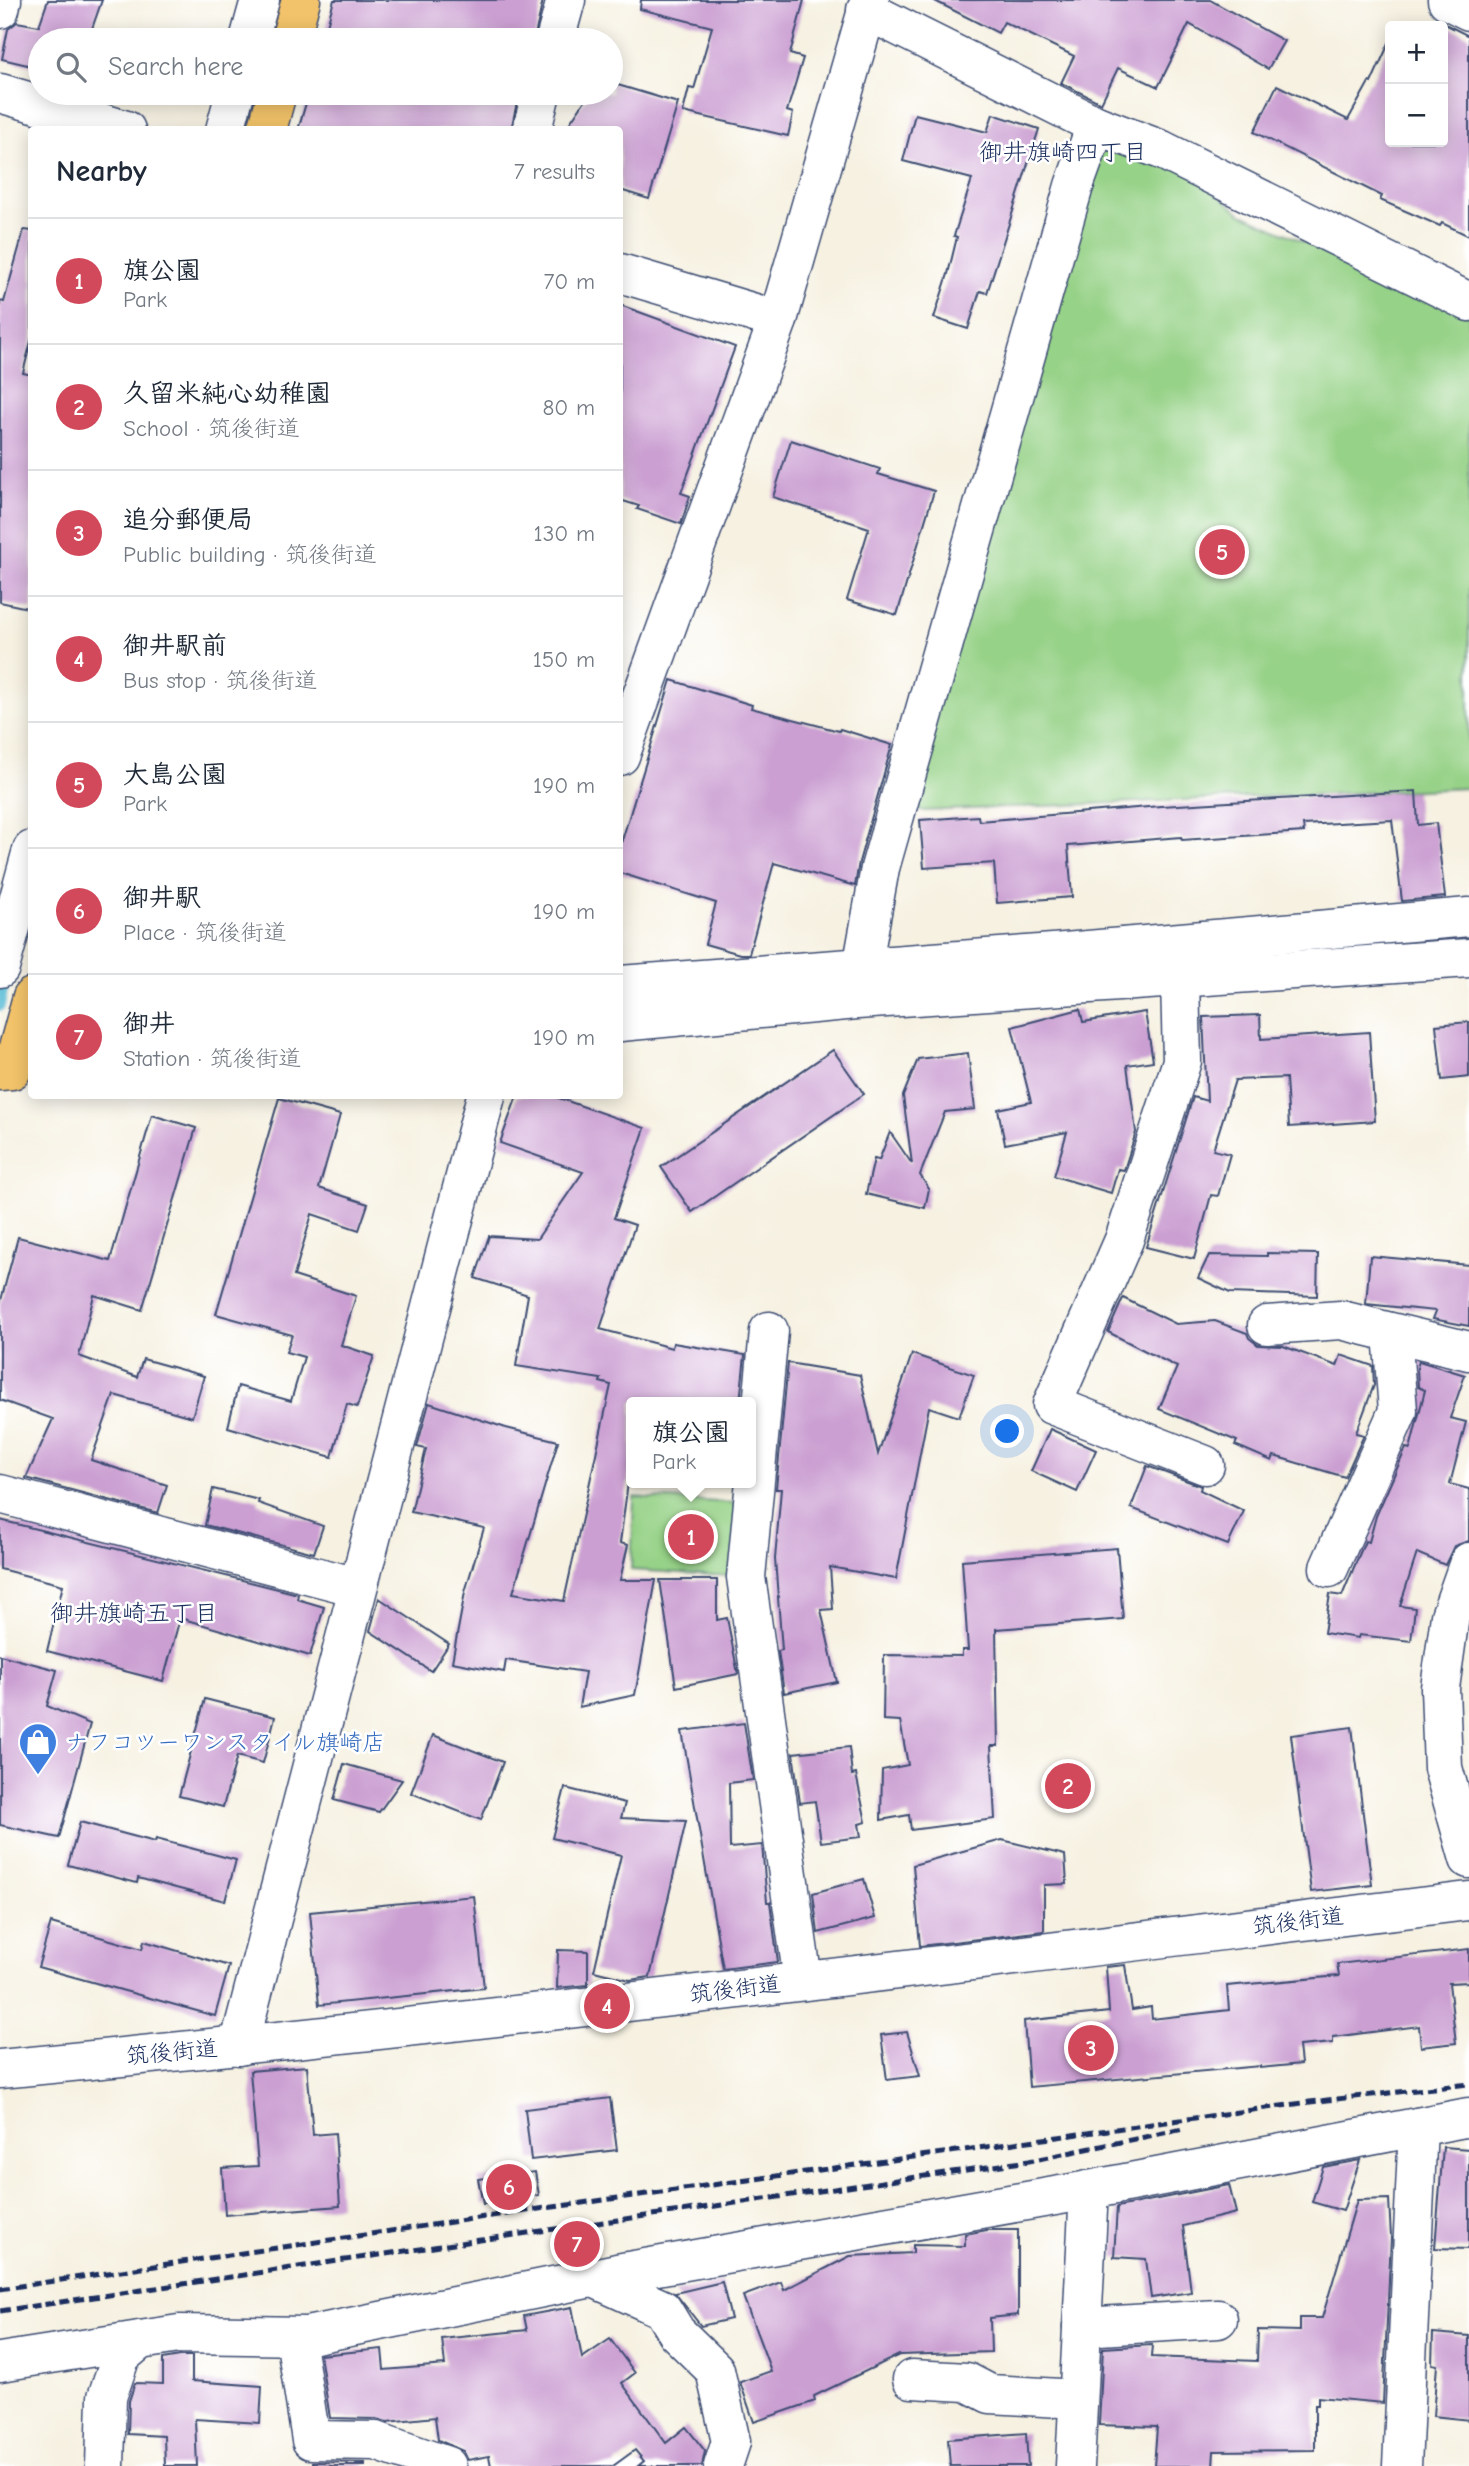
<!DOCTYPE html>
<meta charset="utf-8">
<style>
body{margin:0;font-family:"Comic Neue","Klee One",sans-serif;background:#f2f2f3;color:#1f2937}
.controls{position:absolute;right:21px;top:21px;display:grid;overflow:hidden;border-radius:7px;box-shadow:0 4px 18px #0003}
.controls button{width:63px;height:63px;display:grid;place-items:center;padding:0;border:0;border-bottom:2px solid #e0e1e3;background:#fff;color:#1f2937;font:35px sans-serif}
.you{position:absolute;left:1008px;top:1432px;width:24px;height:24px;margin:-18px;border:5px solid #fff;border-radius:50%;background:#1a73e8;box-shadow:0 0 0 10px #1a73e833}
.badge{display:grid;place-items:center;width:46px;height:46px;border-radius:50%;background:#d1495b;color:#fff;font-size:23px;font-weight:700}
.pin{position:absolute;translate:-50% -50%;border:4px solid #fff;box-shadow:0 2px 7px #0006}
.popup{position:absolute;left:626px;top:1397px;width:130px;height:91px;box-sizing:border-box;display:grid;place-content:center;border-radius:7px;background:#fff;filter:drop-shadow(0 2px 5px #0005);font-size:23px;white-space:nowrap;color:#747a83}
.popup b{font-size:26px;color:#1f2937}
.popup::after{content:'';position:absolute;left:50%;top:100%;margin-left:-14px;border:14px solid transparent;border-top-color:#fff}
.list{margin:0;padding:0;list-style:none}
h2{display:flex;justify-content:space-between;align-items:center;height:91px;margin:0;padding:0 28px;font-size:30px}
h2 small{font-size:23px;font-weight:400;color:#747a83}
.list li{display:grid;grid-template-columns:46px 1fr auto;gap:21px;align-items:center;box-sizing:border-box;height:126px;padding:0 28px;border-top:2px solid #e0e1e3}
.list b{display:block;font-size:26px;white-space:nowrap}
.list p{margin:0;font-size:23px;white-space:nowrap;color:#747a83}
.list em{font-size:23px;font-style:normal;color:#747a83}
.icon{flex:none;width:38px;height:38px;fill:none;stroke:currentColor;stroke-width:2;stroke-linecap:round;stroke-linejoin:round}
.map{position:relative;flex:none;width:1469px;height:2466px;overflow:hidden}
.search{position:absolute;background:#fff;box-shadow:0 4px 18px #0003;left:28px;top:28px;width:595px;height:77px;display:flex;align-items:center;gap:18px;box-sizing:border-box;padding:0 24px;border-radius:38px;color:#747a83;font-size:26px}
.panel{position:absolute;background:#fff;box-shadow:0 4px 18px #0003;left:28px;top:126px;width:595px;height:973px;border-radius:7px}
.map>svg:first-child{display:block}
.green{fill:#96d287;stroke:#588072;stroke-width:2}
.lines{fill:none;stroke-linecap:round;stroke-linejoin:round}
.stream{stroke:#58bcd6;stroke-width:10}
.building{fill:#cb9fd2}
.minor-casing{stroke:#3c4c72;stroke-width:41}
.major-casing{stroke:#3c4c72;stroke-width:41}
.minor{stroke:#fff;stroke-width:38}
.major{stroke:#f2c36a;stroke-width:38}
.rail{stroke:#1b2f5e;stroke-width:5;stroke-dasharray:10 5;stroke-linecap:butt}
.labels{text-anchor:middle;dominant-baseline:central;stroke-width:5;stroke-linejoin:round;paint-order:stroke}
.shop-label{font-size:23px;fill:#366cbe;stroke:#fff;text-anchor:start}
.street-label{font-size:23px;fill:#1b2f5e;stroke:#fff}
.neighbourhood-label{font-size:24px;fill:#1b2f5e;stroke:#fff}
</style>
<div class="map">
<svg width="1469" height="2466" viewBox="0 0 1469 2466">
<rect width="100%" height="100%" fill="#fff"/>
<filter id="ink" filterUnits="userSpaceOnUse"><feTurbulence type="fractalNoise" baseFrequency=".0143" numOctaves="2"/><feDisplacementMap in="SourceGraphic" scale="14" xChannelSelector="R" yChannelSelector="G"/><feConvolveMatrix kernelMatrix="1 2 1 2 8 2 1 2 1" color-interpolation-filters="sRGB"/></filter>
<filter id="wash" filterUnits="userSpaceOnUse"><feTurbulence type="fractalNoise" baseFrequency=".00686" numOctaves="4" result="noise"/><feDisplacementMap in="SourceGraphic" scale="28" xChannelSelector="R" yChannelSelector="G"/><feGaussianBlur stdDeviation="1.57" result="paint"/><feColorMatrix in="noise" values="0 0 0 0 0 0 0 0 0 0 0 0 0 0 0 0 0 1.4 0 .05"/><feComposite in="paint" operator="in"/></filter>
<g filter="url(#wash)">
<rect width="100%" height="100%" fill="#f6f1e1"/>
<!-- green -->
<g class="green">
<path d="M 1096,125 L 1162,150 L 1242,214 L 1469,315 L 1469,788 L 900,812 Z"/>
<path d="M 634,1497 L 753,1504 L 746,1577 L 631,1570 Z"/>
</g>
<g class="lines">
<!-- stream -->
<path class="stream" d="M 0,1006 L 6,976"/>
</g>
<g id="blocks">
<!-- building -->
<g class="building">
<path d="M 48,0 L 102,0 L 88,40 L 40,40 L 40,68 L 2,59 L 8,29 L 17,22 L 39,26 Z"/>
<path d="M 334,0 L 543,0 L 534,40 L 323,40 Z"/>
<path d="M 641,0 L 804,0 L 790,54 L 803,58 L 787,111 L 793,113 L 788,136 L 683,112 L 689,88 L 694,89 L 712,27 L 640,9 Z"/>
<path d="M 933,0 L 1210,0 L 1284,41 L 1268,69 L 1189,24 L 1158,87 L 1118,68 L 1101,103 L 1061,83 L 1074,56 L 1004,22 L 998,33 Z"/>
<path d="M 1443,23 L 1469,36 L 1469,236 L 1442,223 L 1440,226 L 1380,200 L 1382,196 L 1254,132 L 1277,85 L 1348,120 L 1369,82 L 1371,83 L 1390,41 L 1390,142 L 1443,142 Z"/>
<path d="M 611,83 L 678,103 L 649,199 L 620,190 L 620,130 L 565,130 L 590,93 L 611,93 Z"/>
<path d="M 309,93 L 519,93 L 511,130 L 298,130 Z"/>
<path d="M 915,114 L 987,132 L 993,114 L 1039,129 L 987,293 L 980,291 L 968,329 L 934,318 L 948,274 L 957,237 L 954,236 L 972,179 L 903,161 Z"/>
<path d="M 24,230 L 32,231 L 32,337 L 23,373 L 32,375 L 32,609 L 0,602 L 0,301 L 4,302 Z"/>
<path d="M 620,305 L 735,347 L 681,493 L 690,496 L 681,524 L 637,509 L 639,506 L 620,500 Z"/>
<path d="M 791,440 L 880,469 L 878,474 L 934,491 L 897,615 L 847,600 L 869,528 L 773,497 Z"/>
<path d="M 671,680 L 752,705 L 751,708 L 839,731 L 840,729 L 892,745 L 859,862 L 855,886 L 774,863 L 749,954 L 740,954 L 705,944 L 716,903 L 620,873 L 620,847 Z"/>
<path d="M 1416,791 L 1418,825 L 1436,823 L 1445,897 L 1402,901 L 1392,820 L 1303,825 L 1304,832 L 1182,840 L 1181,837 L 1068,846 L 1072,897 L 997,903 L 994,863 L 924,868 L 920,820 L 978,816 L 979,821 L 1161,806 Z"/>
<path d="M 1080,1009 L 1083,1022 L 1145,1012 L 1153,1061 L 1127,1065 L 1136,1132 L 1124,1170 L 1118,1169 L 1111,1193 L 1054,1176 L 1067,1132 L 1005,1144 L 998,1109 L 1031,1102 L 1012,1027 Z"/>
<path d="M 1260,1015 L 1261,1039 L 1369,1032 L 1375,1121 L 1289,1127 L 1286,1078 L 1235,1080 L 1213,1150 L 1230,1154 L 1218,1196 L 1211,1195 L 1194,1259 L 1146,1247 L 1193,1097 L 1207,1101 L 1203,1017 Z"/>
<path d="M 1469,1022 L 1469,1077 L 1442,1080 L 1436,1025 Z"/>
<path d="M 833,1050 L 864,1094 L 692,1212 L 661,1167 Z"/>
<path d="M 968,1053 L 975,1109 L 945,1112 L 920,1175 L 929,1189 L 925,1208 L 866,1194 L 874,1159 L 879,1160 L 890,1132 L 912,1164 L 903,1096 L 918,1059 Z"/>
<path d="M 517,1096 L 553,1096 L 645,1128 L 614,1218 L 635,1225 L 600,1329 L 672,1348 L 673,1343 L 745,1355 L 740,1402 L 632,1402 L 632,1452 L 620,1543 L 628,1545 L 620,1580 L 656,1580 L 635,1695 L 579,1707 L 585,1672 L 506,1660 L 504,1672 L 452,1662 L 465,1592 L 484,1528 L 411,1512 L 426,1449 L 417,1447 L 429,1403 L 506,1428 L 558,1441 L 513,1593 L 564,1601 L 611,1385 L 600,1382 L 601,1379 L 516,1366 L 528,1295 L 475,1278 L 489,1236 L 537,1239 L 583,1172 L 500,1143 Z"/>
<path d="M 279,1098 L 340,1115 L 319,1188 L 368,1204 L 359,1230 L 312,1214 L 294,1276 L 356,1296 L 341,1345 L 374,1356 L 357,1407 L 347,1404 L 332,1457 L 228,1427 L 238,1386 L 291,1401 L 304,1357 L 286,1352 L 292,1335 L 216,1314 Z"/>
<path d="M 152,1115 L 196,1128 L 142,1310 L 94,1295 L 79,1356 L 137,1377 L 143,1359 L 204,1376 L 192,1417 L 114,1395 L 91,1460 L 167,1485 L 158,1513 L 26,1478 L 53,1419 L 0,1400 L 0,1304 L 18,1237 L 110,1261 Z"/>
<path d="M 1267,1253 L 1318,1254 L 1317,1296 L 1230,1293 L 1198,1278 L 1209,1255 L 1267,1256 Z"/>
<path d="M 1370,1256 L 1469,1265 L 1469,1326 L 1433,1319 L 1436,1311 L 1366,1304 Z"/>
<path d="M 1123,1298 L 1176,1324 L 1215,1321 L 1247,1333 L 1249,1338 L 1258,1345 L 1283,1346 L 1337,1366 L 1341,1355 L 1373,1366 L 1374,1385 L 1356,1433 L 1364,1435 L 1345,1477 L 1274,1456 L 1272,1461 L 1235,1445 L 1237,1441 L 1159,1409 L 1177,1367 L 1108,1332 Z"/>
<path d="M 912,1354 L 974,1375 L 959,1417 L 929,1407 L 896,1579 L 830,1567 L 833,1609 L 821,1610 L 837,1682 L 784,1693 L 778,1651 L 782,1650 L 775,1559 L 781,1489 L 776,1489 L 788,1363 L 860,1375 L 878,1454 Z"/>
<path d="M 1419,1361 L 1465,1375 L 1450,1418 L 1466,1422 L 1450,1484 L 1469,1489 L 1469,1541 L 1454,1546 L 1445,1565 L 1417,1553 L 1400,1606 L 1415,1608 L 1411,1641 L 1359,1635 L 1358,1638 L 1324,1633 L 1330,1594 L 1342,1596 L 1365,1541 L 1369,1542 L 1376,1516 L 1406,1448 L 1410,1449 L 1425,1390 L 1418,1387 L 1417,1368 Z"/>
<path d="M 1050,1429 L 1096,1450 L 1077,1492 L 1031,1471 Z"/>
<path d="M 1147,1466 L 1201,1486 L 1200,1490 L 1244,1511 L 1228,1545 L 1131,1508 Z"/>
<path d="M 213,1489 L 259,1500 L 258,1503 L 323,1526 L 314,1553 L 205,1525 Z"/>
<path d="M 0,1520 L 298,1594 L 297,1599 L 324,1607 L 310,1656 L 180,1618 L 163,1681 L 47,1651 L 63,1585 L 0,1569 Z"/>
<path d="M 1117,1548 L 1123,1619 L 996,1629 L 998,1746 L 991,1746 L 995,1819 L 911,1830 L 909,1815 L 881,1820 L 882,1770 L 908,1765 L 900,1721 L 883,1720 L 884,1655 L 962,1656 L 962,1650 L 968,1650 L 962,1560 Z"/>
<path d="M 660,1580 L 717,1580 L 717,1620 L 727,1618 L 738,1674 L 676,1687 Z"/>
<path d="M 379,1598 L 449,1644 L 431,1671 L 370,1631 Z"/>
<path d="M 0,1655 L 57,1670 L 47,1706 L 90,1724 L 59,1838 L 0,1825 Z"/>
<path d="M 205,1699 L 275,1717 L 263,1763 L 237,1756 L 223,1807 L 179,1796 Z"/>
<path d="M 744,1723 L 753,1780 L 729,1783 L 730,1848 L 762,1845 L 767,1902 L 770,1902 L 778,1962 L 723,1969 L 682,1731 Z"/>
<path d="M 1352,1727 L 1372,1885 L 1311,1892 L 1291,1735 Z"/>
<path d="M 433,1735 L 503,1762 L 481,1820 L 411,1793 Z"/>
<path d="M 849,1747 L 852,1775 L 856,1774 L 866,1822 L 859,1824 L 861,1837 L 821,1842 L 815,1801 L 800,1803 L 793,1753 Z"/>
<path d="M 344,1764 L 402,1780 L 379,1812 L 334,1800 Z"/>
<path d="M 565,1788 L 625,1803 L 621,1818 L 686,1821 L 650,1977 L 630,1980 L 594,1971 L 621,1855 L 552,1838 Z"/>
<path d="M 80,1822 L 155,1842 L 156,1839 L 236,1860 L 225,1901 L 138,1878 L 137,1883 L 68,1865 Z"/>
<path d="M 1002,1840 L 1065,1855 L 1067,1884 L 1044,1885 L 1044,1931 L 920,1946 L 913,1865 Z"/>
<path d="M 864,1879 L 875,1918 L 818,1933 L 813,1893 Z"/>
<path d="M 474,1896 L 484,1988 L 319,2005 L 310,1912 Z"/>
<path d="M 51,1923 L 142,1949 L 144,1941 L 229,1966 L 215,2016 L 38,1967 Z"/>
<path d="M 1469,1949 L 1469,1982 L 1449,1983 L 1456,2043 L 1421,2047 L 1419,2026 L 1333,2037 L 1333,2043 L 1299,2046 L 1301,2064 L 1260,2068 L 1260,2066 L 1029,2087 L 1024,2021 L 1109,2012 L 1106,1967 L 1125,1965 L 1132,2010 L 1151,2007 L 1152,2019 L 1229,2010 L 1227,1986 L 1339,1976 L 1337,1964 Z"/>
<path d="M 558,1950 L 588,1951 L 588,1985 L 557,1988 Z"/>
<path d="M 907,2032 L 920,2076 L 887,2080 L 881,2035 Z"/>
<path d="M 307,2066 L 313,2135 L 335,2133 L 340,2206 L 225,2215 L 222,2168 L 258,2166 L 250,2071 Z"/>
<path d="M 610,2098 L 617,2150 L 531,2160 L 525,2109 Z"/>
<path d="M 1443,2147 L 1469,2149 L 1469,2249 L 1435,2248 Z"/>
<path d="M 1360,2160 L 1343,2211 L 1312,2202 L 1323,2167 Z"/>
<path d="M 535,2172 L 539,2195 L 483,2204 L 478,2179 Z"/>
<path d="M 1229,2185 L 1236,2213 L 1183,2226 L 1191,2292 L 1151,2298 L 1146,2259 L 1114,2257 L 1117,2207 Z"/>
<path d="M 1389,2199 L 1391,2238 L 1383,2403 L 1318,2397 L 1318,2405 L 1315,2405 L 1315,2450 L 1214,2451 L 1213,2466 L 1154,2466 L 1157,2427 L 1099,2425 L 1103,2348 L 1152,2345 L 1151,2357 L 1257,2361 L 1258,2330 L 1300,2331 L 1300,2318 L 1322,2318 L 1357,2200 Z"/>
<path d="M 987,2230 L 1018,2230 L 1018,2315 L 990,2318 L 991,2352 L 899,2355 L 814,2396 L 815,2401 L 754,2422 L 740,2382 L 771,2371 L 743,2296 L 781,2282 L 784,2290 L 850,2256 L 913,2253 L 913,2245 L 965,2246 L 965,2234 Z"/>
<path d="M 722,2282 L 731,2319 L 701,2326 L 675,2293 Z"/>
<path d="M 572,2307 L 582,2358 L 610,2339 L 635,2373 L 622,2383 L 666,2443 L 686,2427 L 705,2451 L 702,2466 L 638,2466 L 644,2461 L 635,2450 L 613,2466 L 491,2466 L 489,2456 L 468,2460 L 463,2451 L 438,2440 L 435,2417 L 387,2422 L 376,2419 L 330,2418 L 320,2355 L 382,2349 L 384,2370 L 445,2365 L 442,2339 L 527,2330 L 524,2316 Z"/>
<path d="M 1433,2333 L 1469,2336 L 1469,2420 L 1433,2416 L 1437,2365 L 1432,2364 Z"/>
<path d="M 180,2356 L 192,2356 L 192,2381 L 262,2386 L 260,2423 L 195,2419 L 197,2466 L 165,2466 L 164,2436 L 128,2434 L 129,2401 L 135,2383 L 163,2384 L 163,2359 Z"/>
<path d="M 1026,2433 L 1028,2466 L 950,2466 L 948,2439 Z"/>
<path d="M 313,2462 L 365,2463 L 365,2466 L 313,2466 Z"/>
</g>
</g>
</g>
<g filter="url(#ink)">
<use href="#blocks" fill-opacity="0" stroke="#3c4c72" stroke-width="2"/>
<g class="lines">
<defs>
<g id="minor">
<path d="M 1447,0 L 1469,11"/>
<path d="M 0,9 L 2,0"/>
<path d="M 866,10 L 1096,125 L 1162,150 L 1469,302"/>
<path d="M 249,40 L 260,0"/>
<path d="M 555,40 L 566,0"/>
<path d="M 0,93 L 126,130"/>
<path d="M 225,130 L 235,93"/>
<path d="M 532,130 L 541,93"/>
<path d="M 620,273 L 778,320"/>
<path d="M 620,756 L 778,320 L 870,0"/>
<path d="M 0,968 L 32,850"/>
<path d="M 862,968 L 880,868 L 1074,186 L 1096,125"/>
<path d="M 1180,978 L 1182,1061 L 1124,1240 L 1052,1405 L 1205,1465"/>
<path d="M 620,985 L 1053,953 L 1469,917"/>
<path d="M 620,1022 L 857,1000 L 1469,958"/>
<path d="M 1267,1325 L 1341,1320 L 1469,1351"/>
<path d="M 769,1331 L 746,1577 L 803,1981"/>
<path d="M 0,1494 L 357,1587"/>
<path d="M 1469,1562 L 1450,1616 L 1440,1688 L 1443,1768 L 1469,1859"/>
<path d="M 1329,1568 L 1398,1411 L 1392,1333"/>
<path d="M 239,2046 L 486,1096"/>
<path d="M 0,2069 C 491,2022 980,1960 1469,1901"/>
<path d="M 594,2278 L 662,2309 L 676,2332 L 715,2370 L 731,2442 L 723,2466"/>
<path d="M 1082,2327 L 1218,2319"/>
<path d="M 295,2337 L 311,2440 L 376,2441 L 447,2466"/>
<path d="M 0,2362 L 140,2340"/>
<path d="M 912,2379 L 967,2382 L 990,2394 L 1078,2399"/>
<path d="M 105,2466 L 107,2397 L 121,2356 L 140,2340 L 179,2334 L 306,2336 L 617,2273 L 1089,2190 L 1469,2117"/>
<path d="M 1075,2466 L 1089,2190"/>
<path d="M 1402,2466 L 1418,2127"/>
</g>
<g id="major">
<path d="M 290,40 L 301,0"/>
<path d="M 267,130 L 277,93"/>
<path d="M 0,1071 L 12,1070 L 32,997"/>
</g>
</defs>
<!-- minor casing -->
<use href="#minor" class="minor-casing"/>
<!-- major casing -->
<use href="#major" class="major-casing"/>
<!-- minor -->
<use href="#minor" class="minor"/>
<!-- major -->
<use href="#major" class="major"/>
<!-- rail -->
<g class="rail">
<path d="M 0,2289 L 546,2208 L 1310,2102 L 1469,2084"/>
<path d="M 0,2311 L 555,2229 L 1029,2161 L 1183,2129"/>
</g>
</g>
</g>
<!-- icons -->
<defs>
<symbol id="shop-pin" viewBox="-11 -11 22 30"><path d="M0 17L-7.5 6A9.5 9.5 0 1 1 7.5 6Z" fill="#3f7fe0" stroke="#fff"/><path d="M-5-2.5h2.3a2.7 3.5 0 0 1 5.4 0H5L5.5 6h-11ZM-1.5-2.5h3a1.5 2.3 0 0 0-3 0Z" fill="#fff"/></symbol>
</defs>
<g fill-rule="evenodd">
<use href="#shop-pin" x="16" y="1720" width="44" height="60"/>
</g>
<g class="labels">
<!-- shop labels -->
<g class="shop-label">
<text x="65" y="1742">ナフコツーワンスタイル旗崎店</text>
</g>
<!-- street labels -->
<g class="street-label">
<text transform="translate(1298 1921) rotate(-7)">筑後街道</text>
<text transform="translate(735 1989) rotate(-7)">筑後街道</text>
<text transform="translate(172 2052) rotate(-5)">筑後街道</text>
</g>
<!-- neighbourhood labels -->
<g class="neighbourhood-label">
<text x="1063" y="152">御井旗崎四丁目</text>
<text x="134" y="1613">御井旗崎五丁目</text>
</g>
</g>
</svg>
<div class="controls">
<button>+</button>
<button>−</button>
</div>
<div class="you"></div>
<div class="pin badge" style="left:691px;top:1537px">1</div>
<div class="popup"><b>旗公園</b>Park</div>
<div class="pin badge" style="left:1068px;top:1786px">2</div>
<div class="pin badge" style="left:1091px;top:2048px">3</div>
<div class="pin badge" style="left:607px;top:2006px">4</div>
<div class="pin badge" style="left:1222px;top:552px">5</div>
<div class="pin badge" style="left:509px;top:2187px">6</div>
<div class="pin badge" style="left:577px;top:2244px">7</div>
<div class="search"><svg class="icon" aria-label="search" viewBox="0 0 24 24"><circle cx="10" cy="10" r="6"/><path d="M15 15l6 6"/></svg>Search here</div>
<section class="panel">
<h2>Nearby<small>7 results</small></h2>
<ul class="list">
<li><span class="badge">1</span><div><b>旗公園</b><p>Park</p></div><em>70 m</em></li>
<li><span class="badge">2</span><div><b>久留米純心幼稚園</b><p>School · 筑後街道</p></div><em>80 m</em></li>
<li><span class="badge">3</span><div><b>追分郵便局</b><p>Public building · 筑後街道</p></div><em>130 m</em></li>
<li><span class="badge">4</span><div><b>御井駅前</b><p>Bus stop · 筑後街道</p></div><em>150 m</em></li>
<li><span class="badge">5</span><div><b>大島公園</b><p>Park</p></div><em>190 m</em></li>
<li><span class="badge">6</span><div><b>御井駅</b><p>Place · 筑後街道</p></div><em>190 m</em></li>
<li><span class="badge">7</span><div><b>御井</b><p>Station · 筑後街道</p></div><em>190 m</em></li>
</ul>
</section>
</div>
